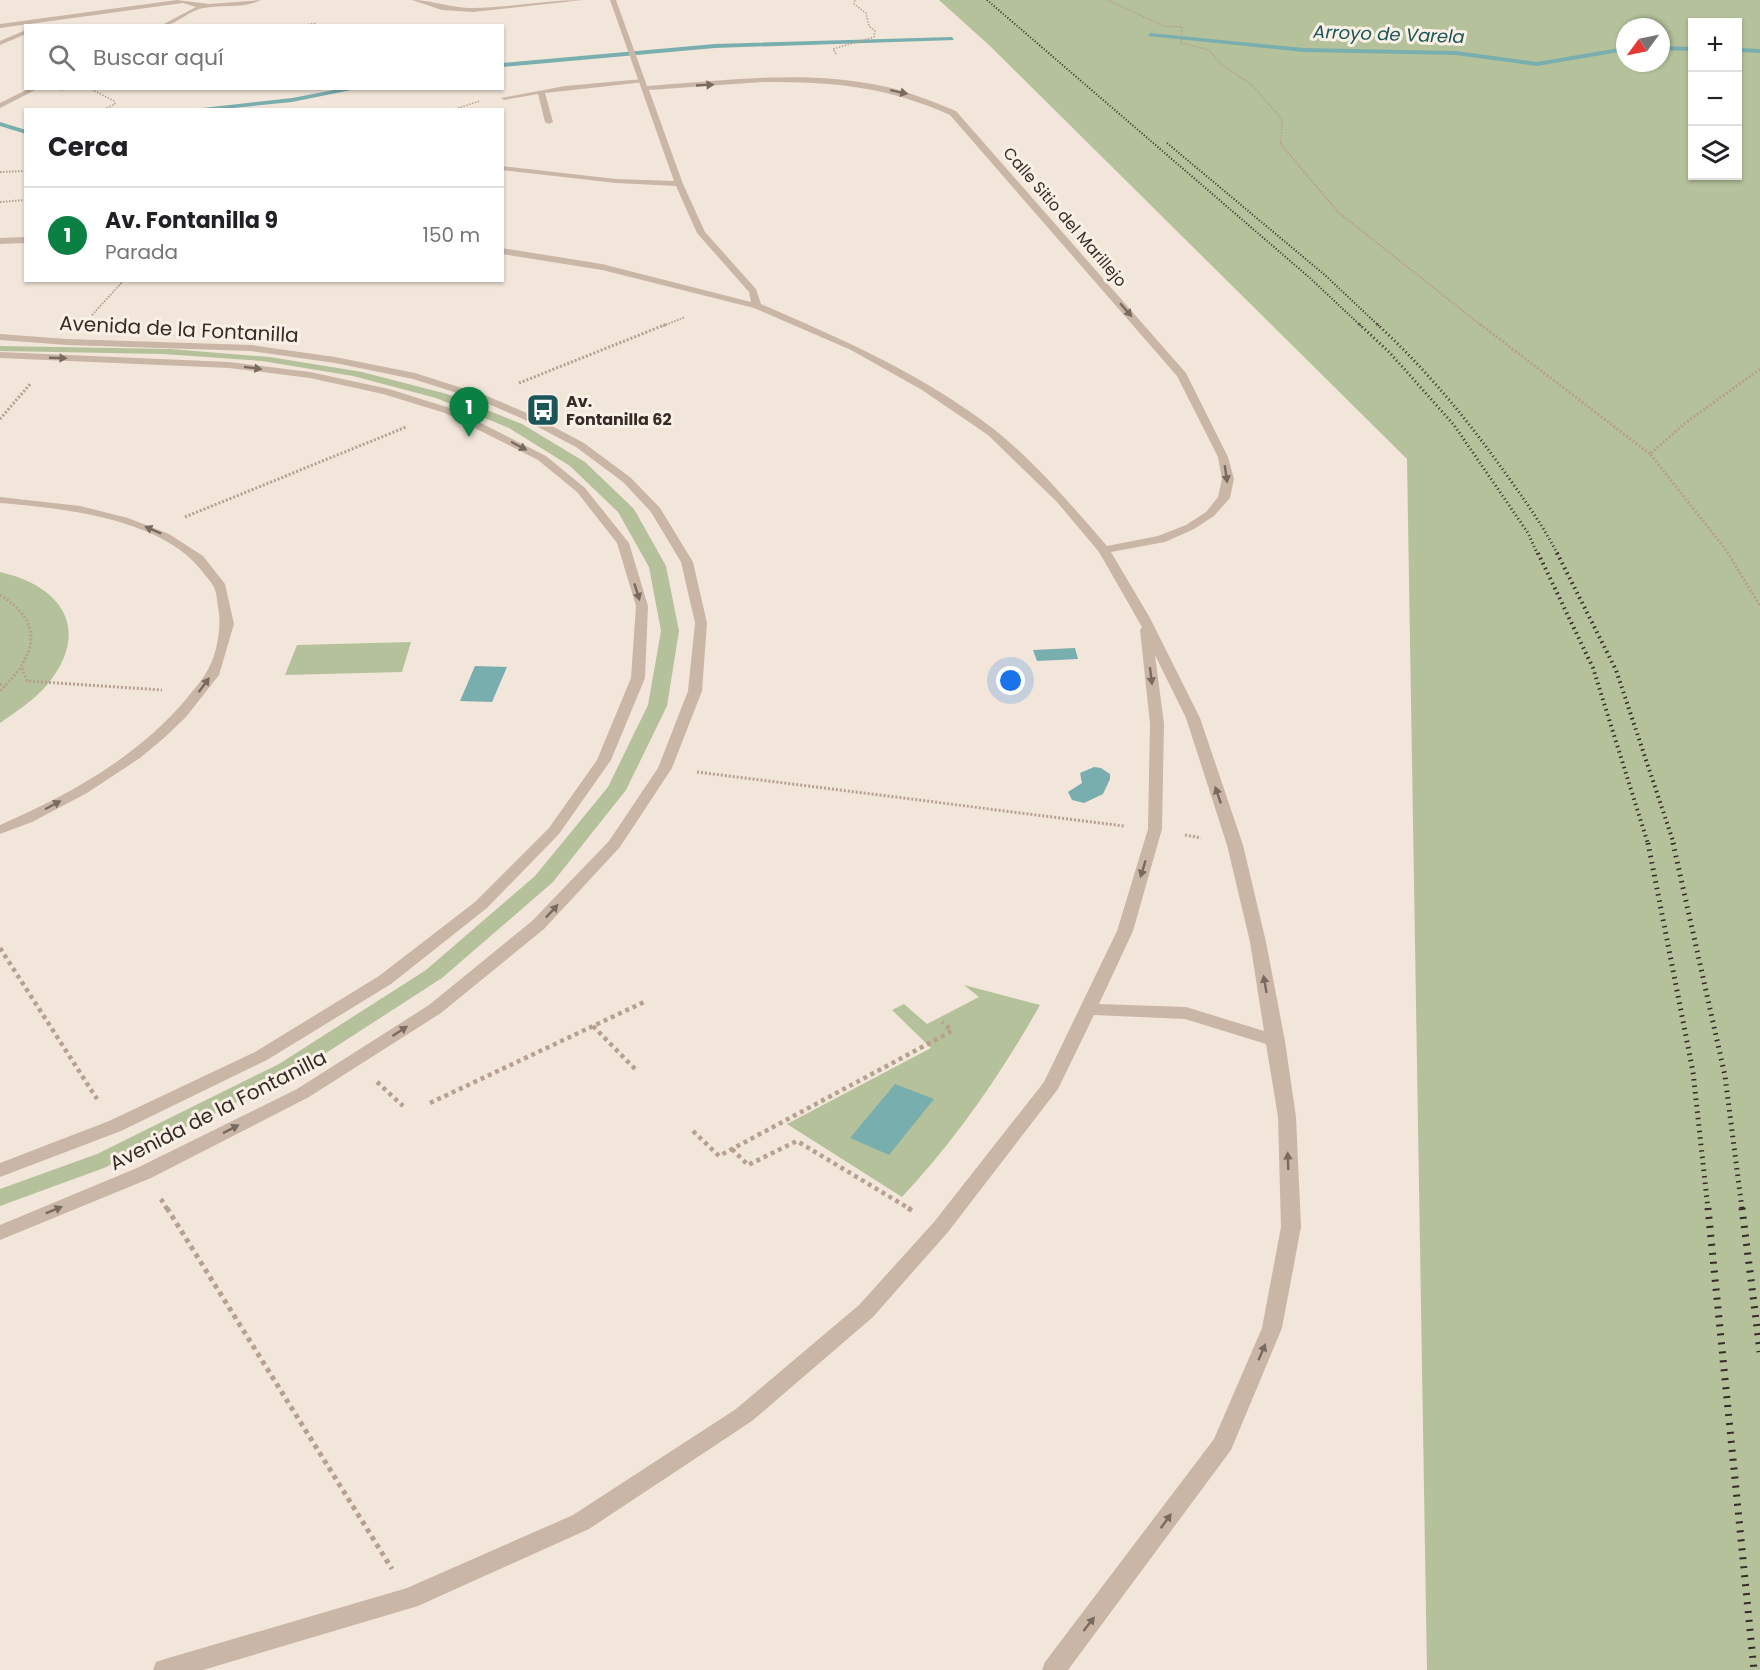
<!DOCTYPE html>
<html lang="es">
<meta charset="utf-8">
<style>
body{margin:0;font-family:Poppins,sans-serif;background:#f6f6f6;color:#202124}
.controls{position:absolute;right:18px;top:18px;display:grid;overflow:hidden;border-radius:0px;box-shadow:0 2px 4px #0004}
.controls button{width:54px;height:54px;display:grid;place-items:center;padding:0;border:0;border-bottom:2px solid #e0e0e0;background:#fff;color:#202124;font:30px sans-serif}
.compass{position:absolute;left:1616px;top:18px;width:54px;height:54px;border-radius:50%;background:#fff;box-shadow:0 2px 4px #0004;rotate:237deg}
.you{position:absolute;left:1011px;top:681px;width:21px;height:21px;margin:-15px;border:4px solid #fff;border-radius:50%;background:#1a73e8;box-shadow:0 0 0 9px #1a73e833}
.badge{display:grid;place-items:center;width:39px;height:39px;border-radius:50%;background:#0b8043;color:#fff;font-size:20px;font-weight:700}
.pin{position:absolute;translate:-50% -50px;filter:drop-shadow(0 2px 3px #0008)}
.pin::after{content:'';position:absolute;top:32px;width:21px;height:18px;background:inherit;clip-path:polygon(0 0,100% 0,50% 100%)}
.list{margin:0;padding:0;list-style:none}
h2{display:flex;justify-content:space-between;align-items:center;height:78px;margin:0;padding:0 24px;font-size:26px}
h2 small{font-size:20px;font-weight:400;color:#757577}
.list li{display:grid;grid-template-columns:39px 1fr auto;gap:18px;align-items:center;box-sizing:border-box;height:96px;padding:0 24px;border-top:2px solid #e0e0e0}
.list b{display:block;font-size:22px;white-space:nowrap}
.list p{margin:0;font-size:20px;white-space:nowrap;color:#757577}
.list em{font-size:20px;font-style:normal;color:#757577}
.icon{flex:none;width:33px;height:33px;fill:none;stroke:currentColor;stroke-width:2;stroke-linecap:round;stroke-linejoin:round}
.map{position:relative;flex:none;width:1760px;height:1670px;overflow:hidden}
.search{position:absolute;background:#fff;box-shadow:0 2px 4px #0004;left:24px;top:24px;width:480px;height:66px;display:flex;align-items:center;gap:15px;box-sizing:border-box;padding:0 21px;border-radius:0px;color:#757577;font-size:22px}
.panel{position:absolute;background:#fff;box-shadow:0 2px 4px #0004;left:24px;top:108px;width:480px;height:174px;border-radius:0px}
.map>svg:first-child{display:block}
.green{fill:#b5c19a;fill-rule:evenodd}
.water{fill:#79aeaf}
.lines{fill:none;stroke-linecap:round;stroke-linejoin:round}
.stream{fill:#79aeaf;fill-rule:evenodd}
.path-far4{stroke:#b6a090;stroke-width:1.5;stroke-dasharray:1.5 1.5;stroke-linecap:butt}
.path-far3{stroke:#b6a090;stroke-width:2;stroke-dasharray:1.5 1.5;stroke-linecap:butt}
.path-far2{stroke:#b6a090;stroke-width:3;stroke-dasharray:2 2;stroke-linecap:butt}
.path-far1{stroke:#b6a090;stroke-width:4.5;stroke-dasharray:4 4;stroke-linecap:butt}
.path{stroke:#b6a090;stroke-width:5;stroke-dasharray:4.5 4.5;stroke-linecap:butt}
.lane{fill:#cab6a6;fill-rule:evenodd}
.street{fill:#cab6a6;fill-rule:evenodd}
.rail-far4{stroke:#362b27;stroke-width:2;stroke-dasharray:1 2;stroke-linecap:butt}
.rail-far3{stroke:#362b27;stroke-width:3;stroke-dasharray:1 3;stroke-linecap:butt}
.rail-far2{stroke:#362b27;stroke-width:4;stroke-dasharray:1.5 4;stroke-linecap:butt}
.rail-far1{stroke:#362b27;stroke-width:5;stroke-dasharray:1.5 5;stroke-linecap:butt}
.rail{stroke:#362b27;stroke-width:7;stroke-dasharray:2 7;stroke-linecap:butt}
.oneway{fill:#796a60}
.labels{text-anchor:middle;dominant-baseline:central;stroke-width:6;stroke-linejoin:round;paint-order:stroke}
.far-street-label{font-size:16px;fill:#362b27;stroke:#f9f0e6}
.far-poi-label{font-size:16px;font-weight:bold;fill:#362b27;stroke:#f9f0e6;text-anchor:start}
.far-water-label{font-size:18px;font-style:italic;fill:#1c5558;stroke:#f9f0e6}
.street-label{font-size:20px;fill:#362b27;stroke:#f9f0e6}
</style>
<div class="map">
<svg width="1760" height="1670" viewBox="0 0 1760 1670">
<rect width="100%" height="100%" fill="#f2e6da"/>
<!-- green -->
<g class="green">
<path d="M 939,0 L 1760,0 L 1760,1670 L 1427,1670 L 1407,459 L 990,46 ZM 1738,22 L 1738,176 L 1692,176 L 1692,22 ZM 1625,27 L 1661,27 L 1661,63 L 1625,63 Z"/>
<path d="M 0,346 L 170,349 L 270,357 L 362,372 L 447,394 L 522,424 L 585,462 L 634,509 L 666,566 L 679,631 L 667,706 L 626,790 L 553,882 L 442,978 L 292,1075 L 104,1168 L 0,1206 L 0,1189 L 97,1154 L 279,1064 L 426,970 L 535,876 L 608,787 L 648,705 L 661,631 L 649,567 L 618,512 L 570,466 L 509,428 L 436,398 L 353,376 L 262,361 L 163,354 L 0,351 Z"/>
<path d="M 0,572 C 63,586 92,631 47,685 C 34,700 16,712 0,723 Z"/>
<path d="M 411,642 L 402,672 L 285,675 L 297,645 Z"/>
<path d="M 964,985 L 1040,1005 C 1001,1074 956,1139 902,1197 L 787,1124 L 931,1048 L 892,1010 L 904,1004 L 927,1024 L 979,997 Z"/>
</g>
<!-- water -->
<g class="water">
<path d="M 1075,648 L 1078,659 L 1037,661 L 1033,650 Z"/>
<path d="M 475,666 L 507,667 L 492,702 L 460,701 Z"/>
<path d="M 1094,767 L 1101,768 L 1110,774 L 1110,779 L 1103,794 L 1084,803 L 1072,800 L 1068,792 L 1082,783 L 1080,773 Z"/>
<path d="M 895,1084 L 934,1099 L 889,1155 L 850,1138 Z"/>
</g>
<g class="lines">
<!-- stream -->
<g class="stream">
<path d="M 1150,33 L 1304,48 L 1456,51 L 1537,62 L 1625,47 L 1625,51 L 1537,66 L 1456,55 L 1304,52 L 1148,36 Z"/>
<path d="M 952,37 L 954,40 L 715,48 L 502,67 L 502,63 L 715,44 Z"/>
<path d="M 1661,46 L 1692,47 L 1692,51 L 1661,50 Z"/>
<path d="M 1738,48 L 1760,49 L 1760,53 L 1738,52 Z"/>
<path d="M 345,88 L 361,88 L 292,102 L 213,110 L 185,110 L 292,98 Z"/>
<path d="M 0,122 L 26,130 L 26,134 L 0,126 Z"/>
</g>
<!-- path-far4 -->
<g class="path-far4">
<path d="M 1107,0 L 1164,26 L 1182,27 L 1181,43 L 1209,50 L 1221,64 L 1252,85 L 1282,119 L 1281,144"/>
<path d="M 299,26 L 317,23"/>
<path d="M 836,54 L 833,49 L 874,37 L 875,31 L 869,26 L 866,13 L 854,4 L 855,0"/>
<path d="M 89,88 L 114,101 L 115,104 L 102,110"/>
<path d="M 60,90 L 71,88"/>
<path d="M 452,110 L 480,101"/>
</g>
<!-- path-far3 -->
<g class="path-far3">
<path d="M 1280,143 L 1338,212 L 1482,326"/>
<path d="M 0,172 L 26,171"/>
<path d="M 0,202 L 26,200"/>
<path d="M 92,315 L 124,280"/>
<path d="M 663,326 L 685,317"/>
</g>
<!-- path-far2 -->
<g class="path-far2">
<path d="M 1480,324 L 1650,454"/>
<path d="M 1760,369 L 1684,424 L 1650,454 L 1726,550 L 1760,606"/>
<path d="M 519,383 L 667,324"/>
<path d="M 0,419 L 31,383"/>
<path d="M 185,517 L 406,427"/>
<path d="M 0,595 C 47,624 35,657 0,691"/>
<path d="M 22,668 L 27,681 L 162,690"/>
<path d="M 0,684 L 5,687"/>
<path d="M 697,772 L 1124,826"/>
<path d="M 1185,835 L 1201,838"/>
</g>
<!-- path-far1 -->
<g class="path-far1">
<path d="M 0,948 L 97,1099"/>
<path d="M 593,1026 L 636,1070"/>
<path d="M 377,1082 L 403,1106"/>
<path d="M 430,1103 L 644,1002"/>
<path d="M 693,1131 L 719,1156 L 952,1031 L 942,1022"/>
<path d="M 732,1149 L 748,1165 L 797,1141 L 910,1209"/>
<path d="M 161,1199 L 167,1209"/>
</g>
<!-- path -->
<g class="path">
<path d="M 167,1208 L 392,1569"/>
<path d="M 908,1208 L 913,1211"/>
</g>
<!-- lane -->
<path class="lane" d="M 643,79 L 645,82 L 545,93 L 553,122 L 549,124 L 545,122 L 538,94 L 504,100 L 501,98 L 565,86 Z"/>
<!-- street -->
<g class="street">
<path d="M 177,0 L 209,4 L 261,0 C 243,9 223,4 204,8 C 188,10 177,26 160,26 L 196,7 L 183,3 L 0,28 L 0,24 Z"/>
<path d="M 412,0 C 431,0 451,8 472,8 C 509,8 546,0 583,0 L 473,12 L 442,10 Z"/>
<path d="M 610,0 L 616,0 L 647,86 C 724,81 805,69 882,86 C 908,91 931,101 956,111 L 1186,373 L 1228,457 L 1234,479 L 1230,498 L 1214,516 L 1194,529 L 1165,542 L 1111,552 L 1150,618 L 1200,718 L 1243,845 L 1266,942 L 1285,1041 L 1296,1117 L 1301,1227 L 1282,1328 L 1231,1450 L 1068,1670 L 1042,1670 L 1045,1662 L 1214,1439 L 1262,1328 L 1281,1227 L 1278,1117 L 1266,1044 L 1185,1019 L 1094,1015 L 1058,1089 L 948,1232 L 873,1317 L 752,1421 L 589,1529 L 418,1606 L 203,1670 L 153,1670 L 156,1662 L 165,1659 L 407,1588 L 573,1515 L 736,1409 L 859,1305 L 934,1222 L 1044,1082 L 1117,931 L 1148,829 L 1150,724 L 1140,630 L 1142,627 L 1099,552 L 1057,502 L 988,435 L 922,390 L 851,350 L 754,308 L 602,270 L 502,254 L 502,248 L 602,264 L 751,302 L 749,292 L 697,233 L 676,186 L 616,183 L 502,170 L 502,166 L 616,179 L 674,181 ZM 763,82 C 834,82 885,86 950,115 L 1177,376 L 1218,457 L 1222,479 L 1218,497 L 1206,512 L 1186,525 L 1158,536 L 1107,546 C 1074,508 1035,462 995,430 C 925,375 842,339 761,304 L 756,289 L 705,232 L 683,184 L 649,90 ZM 1155,655 L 1186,718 L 1227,845 L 1250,942 L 1264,1031 L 1186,1007 L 1099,1004 L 1133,931 L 1162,829 L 1164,724 Z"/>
<path d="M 26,30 L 26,34 L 0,45 L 0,41 Z"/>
<path d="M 30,88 L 39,88 L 0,108 L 0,103 Z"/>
<path d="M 26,237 L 26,243 L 0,244 L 0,238 Z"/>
<path d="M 0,334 L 67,339 L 251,345 L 335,357 L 415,373 L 487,396 L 529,414 L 584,443 L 631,478 L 660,508 L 693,562 L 707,623 L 702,691 L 672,768 L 620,847 L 544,929 L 441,1013 L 309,1097 L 151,1178 L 0,1240 L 0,1225 L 137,1168 L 297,1089 L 429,1005 L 532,921 L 609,841 L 658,768 L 688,691 L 695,623 L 681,562 L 651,512 L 623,482 L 576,447 L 521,418 L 479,400 L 413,379 L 335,363 L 251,351 L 67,345 L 0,340 Z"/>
<path d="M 0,352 L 229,362 L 310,372 L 389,389 L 453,409 L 546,456 L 585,488 L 629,543 L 648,606 L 645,678 L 611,760 L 559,834 L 487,908 L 391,984 L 267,1060 L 121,1131 L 0,1177 L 0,1163 L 109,1121 L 255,1052 L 379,976 L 475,902 L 549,828 L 597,760 L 631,678 L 636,606 L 617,543 L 577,492 L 538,460 L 445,413 L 383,394 L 310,378 L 229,368 L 0,358 Z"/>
<path d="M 0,497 L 80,506 L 128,518 L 169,534 L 203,556 L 225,584 L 234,624 L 219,675 L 186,717 L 164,738 L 140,758 L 87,793 L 32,822 L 0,834 L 0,825 C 69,795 138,757 187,698 C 193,690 201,682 206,673 C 217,655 222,627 218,607 C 217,602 217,595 215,590 C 213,583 206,577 202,571 C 161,518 62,508 0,503 Z"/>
</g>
<!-- rail-far4 -->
<g class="rail-far4">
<path d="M 987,0 L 1310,278 L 1361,326"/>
<path d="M 1167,143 L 1326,276 L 1379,326"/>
</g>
<!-- rail-far3 -->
<g class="rail-far3">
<path d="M 1359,324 L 1390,353 L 1454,425 L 1528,533 L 1538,555"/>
<path d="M 1377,324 C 1430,373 1470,423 1511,481 C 1528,505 1545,529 1558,555"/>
</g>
<!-- rail-far2 -->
<g class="rail-far2">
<path d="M 1538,553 L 1593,668 L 1648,844"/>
<path d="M 1557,553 L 1616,670 L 1674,844"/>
</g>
<!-- rail-far1 -->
<g class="rail-far1">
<path d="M 1648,843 L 1693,1072 L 1708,1209"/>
<path d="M 1673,843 L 1725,1076 L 1742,1209"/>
</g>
<!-- rail -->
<g class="rail">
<path d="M 1708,1208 L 1754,1670"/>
<path d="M 1742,1208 L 1760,1352"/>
</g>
</g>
<!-- one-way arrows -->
<defs><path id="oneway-solid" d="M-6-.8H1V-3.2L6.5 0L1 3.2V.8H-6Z" transform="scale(1.5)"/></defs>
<g class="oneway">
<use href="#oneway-solid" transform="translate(705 85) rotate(-3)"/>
<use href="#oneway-solid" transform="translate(899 92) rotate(12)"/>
<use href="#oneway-solid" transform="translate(1126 310) rotate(49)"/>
<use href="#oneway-solid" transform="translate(58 358) rotate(2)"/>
<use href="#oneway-solid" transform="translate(253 368) rotate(7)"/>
<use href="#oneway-solid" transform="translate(519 446) rotate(28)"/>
<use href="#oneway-solid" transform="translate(1226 474) rotate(82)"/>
<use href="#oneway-solid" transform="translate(153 530) rotate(-156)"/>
<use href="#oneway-solid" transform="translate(637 592) rotate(73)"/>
<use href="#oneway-solid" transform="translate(1151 676) rotate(83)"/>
<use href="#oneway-solid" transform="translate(204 685) rotate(-54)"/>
<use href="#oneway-solid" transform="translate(1218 795) rotate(-109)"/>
<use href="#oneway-solid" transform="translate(53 805) rotate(-28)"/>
<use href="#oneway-solid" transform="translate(1143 869) rotate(107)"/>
<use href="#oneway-solid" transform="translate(552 911) rotate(-47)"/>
<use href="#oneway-solid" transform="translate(1265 984) rotate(-100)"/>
<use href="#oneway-solid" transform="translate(400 1031) rotate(-33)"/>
<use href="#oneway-solid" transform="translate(231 1129) rotate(-27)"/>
<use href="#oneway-solid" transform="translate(1288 1161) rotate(-92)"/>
<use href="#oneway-solid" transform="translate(54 1210) rotate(-22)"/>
<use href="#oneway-solid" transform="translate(1262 1352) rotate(-67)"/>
<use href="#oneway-solid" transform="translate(1166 1521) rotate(-54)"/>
<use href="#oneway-solid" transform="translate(1089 1624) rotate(-52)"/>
</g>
<!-- icons -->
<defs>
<symbol id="bus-square" viewBox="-11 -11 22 22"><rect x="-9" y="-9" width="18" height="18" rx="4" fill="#1c5558" stroke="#f9f0e6"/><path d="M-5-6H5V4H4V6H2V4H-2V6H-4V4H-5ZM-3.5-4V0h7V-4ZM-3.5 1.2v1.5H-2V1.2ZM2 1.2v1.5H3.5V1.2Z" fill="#fff"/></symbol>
</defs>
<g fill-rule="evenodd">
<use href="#bus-square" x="524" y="391" width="38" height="38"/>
</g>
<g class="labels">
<!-- far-street labels -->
<g class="far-street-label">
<text transform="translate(1065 217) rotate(49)">Calle Sitio del Marillejo</text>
</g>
<!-- far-poi labels -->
<g class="far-poi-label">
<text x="566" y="401">Av.<tspan x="566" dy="18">Fontanilla 62</tspan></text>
</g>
<!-- far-water labels -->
<g class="far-water-label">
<text transform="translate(1389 34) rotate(2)">Arroyo de Varela</text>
</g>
<!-- street labels -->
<g class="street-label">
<text transform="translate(179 329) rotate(3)">Avenida de la Fontanilla</text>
<text transform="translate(218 1110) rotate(-27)">Avenida de la Fontanilla</text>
</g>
</g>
</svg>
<div class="controls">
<button>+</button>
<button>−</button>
<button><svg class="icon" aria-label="layers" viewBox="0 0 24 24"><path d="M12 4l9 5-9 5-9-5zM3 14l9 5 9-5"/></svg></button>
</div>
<svg class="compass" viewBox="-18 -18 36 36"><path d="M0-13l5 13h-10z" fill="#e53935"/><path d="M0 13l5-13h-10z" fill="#757577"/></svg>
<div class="you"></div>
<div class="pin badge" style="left:469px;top:437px">1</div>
<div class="search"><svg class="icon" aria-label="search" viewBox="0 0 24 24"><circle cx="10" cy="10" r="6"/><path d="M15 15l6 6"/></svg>Buscar aquí</div>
<section class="panel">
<h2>Cerca<small></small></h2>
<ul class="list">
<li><span class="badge">1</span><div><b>Av. Fontanilla 9</b><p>Parada</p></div><em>150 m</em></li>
</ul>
</section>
</div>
